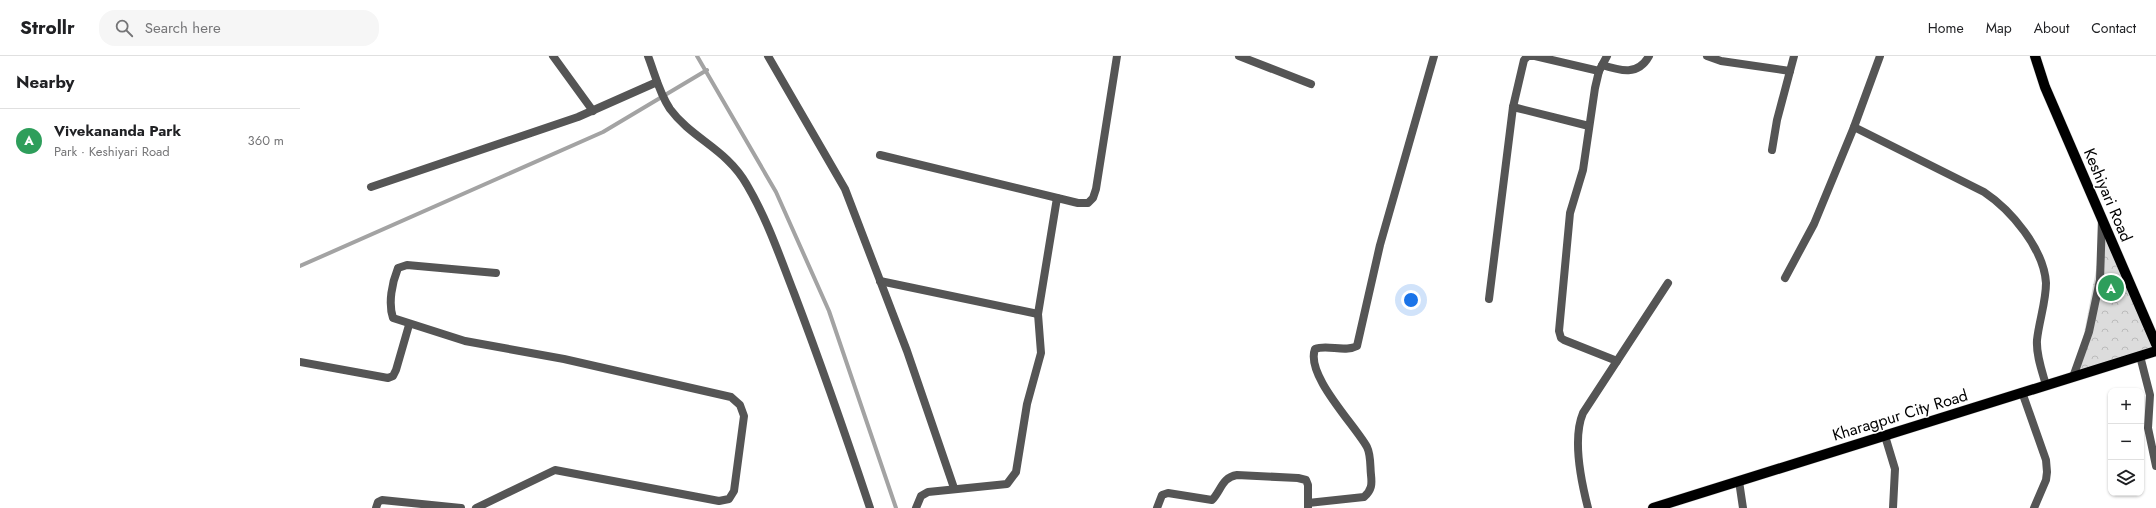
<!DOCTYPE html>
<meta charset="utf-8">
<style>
body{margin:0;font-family:Jost,sans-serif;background:#f6f6f6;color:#202124}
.controls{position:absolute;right:12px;bottom:12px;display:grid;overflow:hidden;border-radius:8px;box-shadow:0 1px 3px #0004}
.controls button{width:36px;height:36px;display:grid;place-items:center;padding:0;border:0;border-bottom:1px solid #e0e0e0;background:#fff;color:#202124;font:20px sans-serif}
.you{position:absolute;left:1111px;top:244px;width:14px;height:14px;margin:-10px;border:3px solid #fff;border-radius:50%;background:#1a73e8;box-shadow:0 0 0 6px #1a73e833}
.badge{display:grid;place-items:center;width:26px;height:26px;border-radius:50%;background:#ea580c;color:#fff;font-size:13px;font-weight:700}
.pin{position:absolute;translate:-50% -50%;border:2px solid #fff;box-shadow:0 1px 4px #0006}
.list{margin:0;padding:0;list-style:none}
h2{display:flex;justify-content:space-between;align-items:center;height:52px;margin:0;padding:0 16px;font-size:17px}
h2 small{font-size:13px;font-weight:400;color:#757577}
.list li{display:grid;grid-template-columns:26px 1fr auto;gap:12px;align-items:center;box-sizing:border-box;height:64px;padding:0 16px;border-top:1px solid #e0e0e0}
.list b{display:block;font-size:15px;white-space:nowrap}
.list p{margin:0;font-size:13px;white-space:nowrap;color:#757577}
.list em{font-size:13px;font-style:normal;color:#757577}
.icon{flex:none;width:22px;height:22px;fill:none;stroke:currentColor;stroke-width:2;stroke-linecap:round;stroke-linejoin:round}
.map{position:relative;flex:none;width:1856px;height:452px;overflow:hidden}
header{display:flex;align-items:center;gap:24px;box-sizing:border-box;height:56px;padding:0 20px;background:#fff;border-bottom:1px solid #e0e0e0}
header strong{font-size:19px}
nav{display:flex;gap:22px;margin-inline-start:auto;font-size:14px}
.search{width:280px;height:36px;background:#f6f6f6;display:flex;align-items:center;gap:10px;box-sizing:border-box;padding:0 14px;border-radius:16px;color:#757577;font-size:15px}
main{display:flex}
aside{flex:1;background:#fff}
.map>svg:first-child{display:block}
.forest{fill:url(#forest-crowns)}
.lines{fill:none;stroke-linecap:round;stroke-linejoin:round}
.stream{stroke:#a3a3a3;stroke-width:4}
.primary-casing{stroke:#dbdbdb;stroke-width:11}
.minor{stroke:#555;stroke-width:8}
.tertiary{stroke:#555;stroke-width:8}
.primary{stroke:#000;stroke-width:10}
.labels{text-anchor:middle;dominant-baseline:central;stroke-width:3;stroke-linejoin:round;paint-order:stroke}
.street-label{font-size:16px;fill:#000;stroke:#fff}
</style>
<header>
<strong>Strollr</strong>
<div class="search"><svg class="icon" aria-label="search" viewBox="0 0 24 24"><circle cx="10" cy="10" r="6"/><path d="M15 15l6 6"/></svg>Search here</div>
<nav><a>Home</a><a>Map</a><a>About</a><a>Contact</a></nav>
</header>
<main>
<aside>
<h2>Nearby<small></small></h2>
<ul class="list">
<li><span class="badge" style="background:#2e9e5b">A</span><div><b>Vivekananda Park</b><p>Park · Keshiyari Road</p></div><em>360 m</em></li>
</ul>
</aside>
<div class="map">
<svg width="1856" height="452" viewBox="0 0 1856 452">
<defs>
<pattern id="forest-crowns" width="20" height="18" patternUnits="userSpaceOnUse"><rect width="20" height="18" fill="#dcdcdc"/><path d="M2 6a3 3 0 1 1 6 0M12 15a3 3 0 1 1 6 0" fill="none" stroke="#bbb"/></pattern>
</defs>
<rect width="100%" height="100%" fill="#fff"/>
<!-- forest -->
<path class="forest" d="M 1804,172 L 1855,292 L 1776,320 Z"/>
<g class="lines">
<!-- stream -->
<g class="stream">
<path d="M 397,0 L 476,136 L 529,255 L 596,452"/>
<path d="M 0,210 L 303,76 L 407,14"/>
</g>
<defs>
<g id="primary">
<path d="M 1735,0 L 1745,31 L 1856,288"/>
<path d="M 1353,452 L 1856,295"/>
</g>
</defs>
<!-- primary casing -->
<use href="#primary" class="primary-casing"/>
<!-- minor -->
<g class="minor">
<path d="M 253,0 L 293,55"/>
<path d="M 348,0 C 355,18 359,37 370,53 C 392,83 427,93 447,129 C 467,163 480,201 494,237 C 521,308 546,380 570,452"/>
<path d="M 468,0 L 545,133 L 607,295 L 654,432"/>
<path d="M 939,0 L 1011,28"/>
<path d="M 1235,0 L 1299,15"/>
<path d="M 1307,0 L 1299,15 L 1295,32 L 1283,114 L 1270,157 L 1259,275 L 1261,282 L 1264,284 L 1317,305"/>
<path d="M 1407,0 L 1421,5 L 1490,15"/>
<path d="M 1302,9 C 1321,15 1338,20 1349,0"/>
<path d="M 1213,51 L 1289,70"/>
<path d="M 1554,71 L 1684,136 C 1711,154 1744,193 1746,227 C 1746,246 1739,265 1737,284 C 1736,299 1742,315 1746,329"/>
<path d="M 1472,94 L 1477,64 L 1494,0"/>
<path d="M 580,99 L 778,147 L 788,147 L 793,142 L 796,133 L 817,0"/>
<path d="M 71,131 L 278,61 L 357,26"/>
<path d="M 1485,222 L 1514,168 L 1554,71 L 1580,0"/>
<path d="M 580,225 L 738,258"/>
<path d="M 1189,243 L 1213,51 L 1224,4 L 1228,0 L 1233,0"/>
<path d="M 1840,300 L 1850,339 L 1848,372 L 1856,410"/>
<path d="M 0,306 L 88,322 L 93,320 L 96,314 L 109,269"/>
<path d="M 1722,336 L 1746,404 L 1747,416 L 1746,424 L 1734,452"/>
<path d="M 1585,380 L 1595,413 L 1593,452"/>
<path d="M 1439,425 L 1443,452"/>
<path d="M 1008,447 L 1064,441 C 1072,434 1072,428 1071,419 C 1070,410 1071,399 1067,391 C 1055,369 1005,319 1015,293 C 1028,288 1044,297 1057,290 L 1080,189 L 1134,0"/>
<path d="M 76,452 L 78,446 L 82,444 L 161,452"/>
<path d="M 176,452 L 255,414 L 419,445 L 429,443 L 434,435 L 444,360 L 440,349 L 431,341 L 264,303 L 165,285 L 93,262 C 88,247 92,227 98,212 L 107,209 L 196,217"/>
<path d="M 616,452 L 621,440 L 628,436 L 707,428 L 716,416 L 727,348 L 741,297 L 738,258 L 757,142"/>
<path d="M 857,452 L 862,439 L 868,437 L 912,444 C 921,435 922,421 937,419 L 998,422 L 1006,424 L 1008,429 L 1008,451"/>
<path d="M 1288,452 C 1281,425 1272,383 1283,357 L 1368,227"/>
</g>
<!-- tertiary -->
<path class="tertiary" d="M 1773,321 L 1789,276 L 1800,224 L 1802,163"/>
<!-- primary -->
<use href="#primary" class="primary"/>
</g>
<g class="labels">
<!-- street labels -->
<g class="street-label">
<text transform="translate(1808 139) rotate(67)">Keshiyari Road</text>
<text transform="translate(1600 359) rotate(-17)">Kharagpur City Road</text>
</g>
</g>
</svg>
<div class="controls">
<button>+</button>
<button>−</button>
<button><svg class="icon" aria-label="layers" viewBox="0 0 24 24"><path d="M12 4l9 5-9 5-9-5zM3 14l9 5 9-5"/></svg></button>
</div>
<div class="you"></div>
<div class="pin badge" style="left:1811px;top:232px;background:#2e9e5b">A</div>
</div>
</main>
